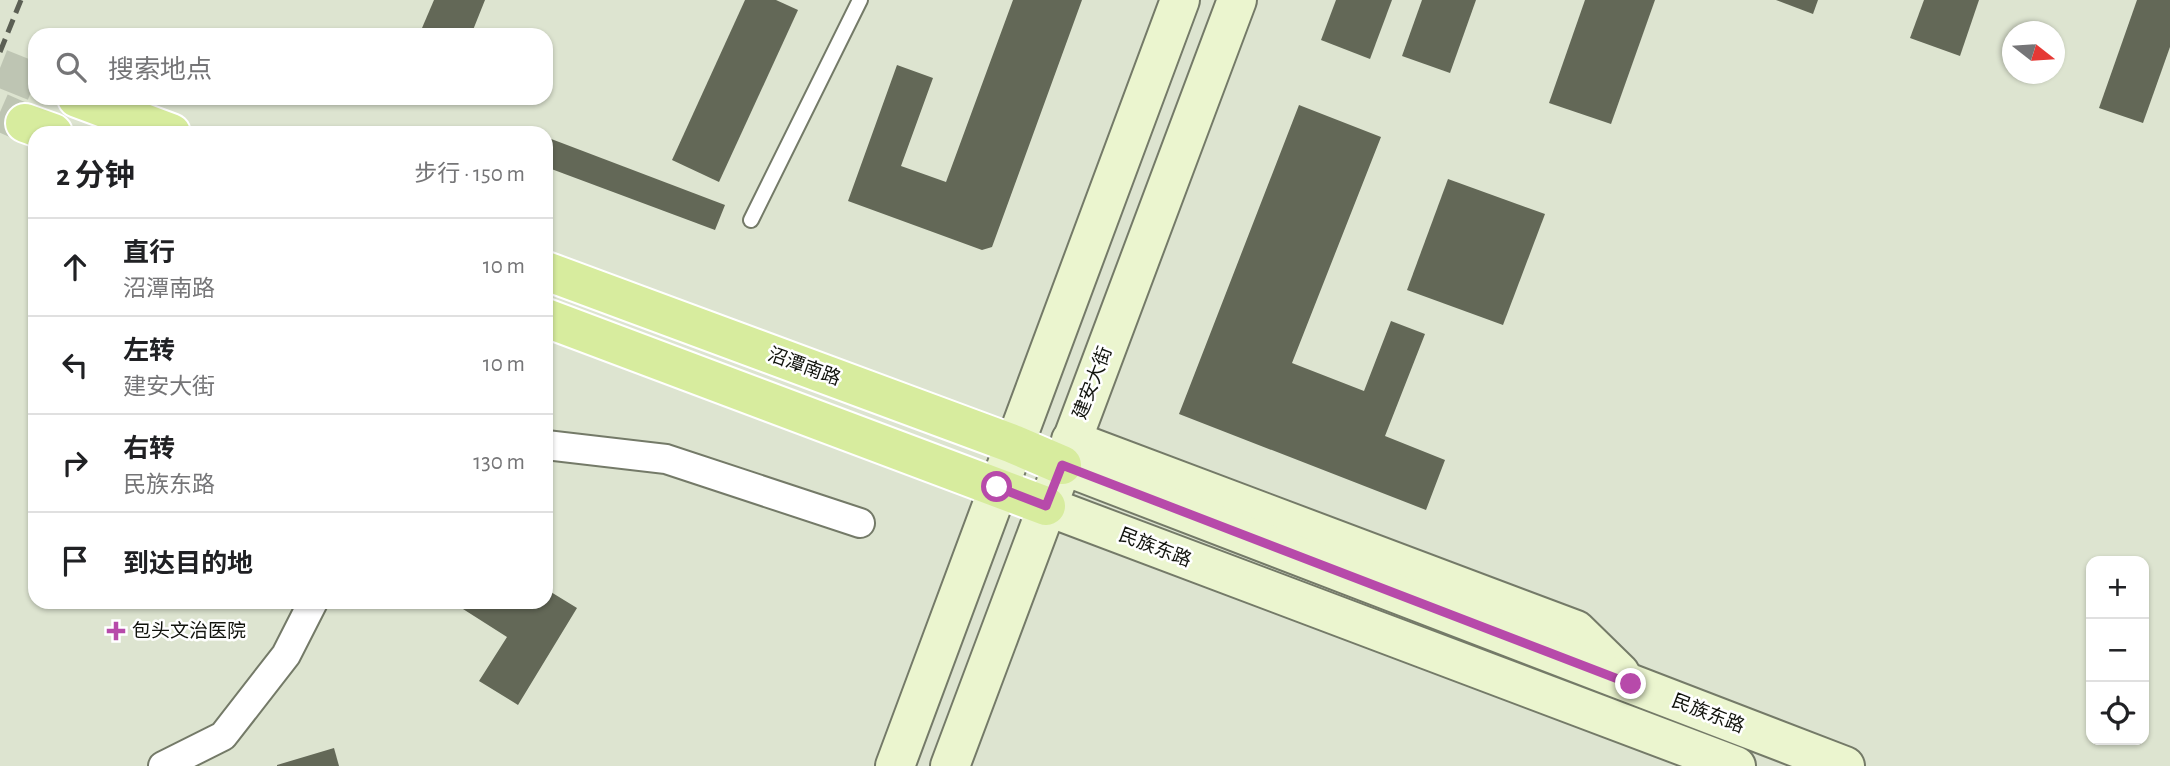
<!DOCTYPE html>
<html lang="zh">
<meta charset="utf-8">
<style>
body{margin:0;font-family:"Alegreya Sans","Noto Sans SC",sans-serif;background:#f2f2f2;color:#202124}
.controls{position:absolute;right:21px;bottom:21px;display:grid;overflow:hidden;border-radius:14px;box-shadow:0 2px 5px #0004}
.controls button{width:63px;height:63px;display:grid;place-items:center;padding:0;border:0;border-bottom:2px solid #e0e0e0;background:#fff;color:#202124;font:35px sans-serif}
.compass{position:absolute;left:2002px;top:21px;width:63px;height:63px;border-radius:50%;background:#fff;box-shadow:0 2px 5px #0004;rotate:107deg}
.stop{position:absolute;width:21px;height:21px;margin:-16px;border:5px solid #b74aaa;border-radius:50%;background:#fff}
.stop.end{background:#b74aaa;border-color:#fff;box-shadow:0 2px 7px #0008}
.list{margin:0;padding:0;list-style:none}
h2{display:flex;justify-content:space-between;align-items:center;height:91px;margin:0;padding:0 28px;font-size:30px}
h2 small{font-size:23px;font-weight:400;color:#757577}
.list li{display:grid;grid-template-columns:46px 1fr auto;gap:21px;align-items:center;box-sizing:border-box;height:98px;padding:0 28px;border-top:2px solid #e0e0e0}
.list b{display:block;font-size:26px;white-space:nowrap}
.list p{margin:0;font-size:23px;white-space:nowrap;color:#757577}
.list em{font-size:23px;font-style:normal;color:#757577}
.icon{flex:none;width:38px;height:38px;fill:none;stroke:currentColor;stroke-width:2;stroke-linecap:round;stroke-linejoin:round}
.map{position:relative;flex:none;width:2170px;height:766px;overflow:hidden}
.search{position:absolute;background:#fff;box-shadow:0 2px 5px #0004;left:28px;top:28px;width:525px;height:77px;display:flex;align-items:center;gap:18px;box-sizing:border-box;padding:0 24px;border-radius:21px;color:#757577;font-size:26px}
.panel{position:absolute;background:#fff;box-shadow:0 2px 5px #0004;left:28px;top:126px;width:525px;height:483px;border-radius:21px}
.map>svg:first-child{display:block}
.building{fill:#636857}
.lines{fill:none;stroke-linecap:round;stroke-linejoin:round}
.primary-tunnel{stroke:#bec5b3;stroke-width:38;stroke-dasharray:38 19;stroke-linecap:butt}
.lane-casing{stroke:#747a68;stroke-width:18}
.street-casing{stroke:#747a68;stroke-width:32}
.secondary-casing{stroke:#747a68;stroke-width:42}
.primary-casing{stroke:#fff;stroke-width:42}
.lane{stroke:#fff;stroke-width:14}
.street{stroke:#fff;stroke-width:28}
.secondary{stroke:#ebf5cf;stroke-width:38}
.primary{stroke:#d7ec9e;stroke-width:38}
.rail{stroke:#5b5f54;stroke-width:5;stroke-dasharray:14 7;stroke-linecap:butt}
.route{stroke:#b74aaa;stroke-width:9}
.poi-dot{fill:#b74aaa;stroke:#fff;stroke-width:2.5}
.labels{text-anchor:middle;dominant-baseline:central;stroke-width:5;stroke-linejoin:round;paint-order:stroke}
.street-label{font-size:19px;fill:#11130d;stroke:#fff}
.poi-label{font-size:19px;fill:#11130d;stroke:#fff;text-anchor:start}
</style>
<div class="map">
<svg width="2170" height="766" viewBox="0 0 2170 766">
<rect width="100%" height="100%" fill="#dde4d0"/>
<!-- building -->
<g class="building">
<path d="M 434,0 L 485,0 L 471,35 L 419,35 Z"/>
<path d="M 745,0 L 776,0 L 798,10 L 719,182 L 672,160 Z"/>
<path d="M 1013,0 L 1082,0 L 992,247 L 982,250 L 848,201 L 897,65 L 933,78 L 901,166 L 946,182 Z"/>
<path d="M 1336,0 L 1392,0 L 1370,59 L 1321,40 Z"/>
<path d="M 1422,0 L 1476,0 L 1450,73 L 1402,56 Z"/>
<path d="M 1585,0 L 1655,0 L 1611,124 L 1549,103 Z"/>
<path d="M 1776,0 L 1818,0 L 1813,14 Z"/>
<path d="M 1924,0 L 1979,0 L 1960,56 L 1910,38 Z"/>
<path d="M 2137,0 L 2170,0 L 2170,47 L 2143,123 L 2099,108 Z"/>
<path d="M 1299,105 L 1381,137 L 1292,363 L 1364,391 L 1391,321 L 1425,334 L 1385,436 L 1445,460 L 1426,510 L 1179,414 Z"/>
<path d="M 546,137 L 725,205 L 715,230 L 546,167 Z"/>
<path d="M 1448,179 L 1545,214 L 1503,325 L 1407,290 Z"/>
<path d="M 546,589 L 577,608 L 518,705 L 479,681 L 507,637 L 452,602 L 546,602 Z"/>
<path d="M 334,748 L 339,766 L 277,766 L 277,765 Z"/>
</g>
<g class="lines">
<!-- primary-tunnel -->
<g class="primary-tunnel">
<path d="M 0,68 L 35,82"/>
<path d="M 0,112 L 25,123"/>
</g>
<defs>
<path id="lane" d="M 751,220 L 860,0"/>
<g id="street">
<path d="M 546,445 L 666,459 L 860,523"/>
<path d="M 163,766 L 223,736 L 286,655 L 313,602"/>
</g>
<g id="secondary">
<path d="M 1071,440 L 1576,630 L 1620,673"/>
<path d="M 1062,465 L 1845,766"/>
<path d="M 1046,506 L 1736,766"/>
<path d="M 895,766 L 1180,0"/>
<path d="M 950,766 L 1237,0"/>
</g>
<g id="primary">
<path d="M 77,98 L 171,133"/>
<path d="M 25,123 L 53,133"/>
<path d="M 546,271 L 1013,444 L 1062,465"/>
<path d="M 546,318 L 1046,506"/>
</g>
</defs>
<!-- lane casing -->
<use href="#lane" class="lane-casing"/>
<!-- street casing -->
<use href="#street" class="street-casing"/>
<!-- secondary casing -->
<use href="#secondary" class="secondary-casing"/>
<!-- primary casing -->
<use href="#primary" class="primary-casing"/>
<!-- lane -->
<use href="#lane" class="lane"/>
<!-- street -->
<use href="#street" class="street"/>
<!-- secondary -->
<use href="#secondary" class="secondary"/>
<!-- primary -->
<use href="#primary" class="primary"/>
<!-- rail -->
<path class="rail" d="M 0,52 L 21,0"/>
</g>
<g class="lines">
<!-- route -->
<path class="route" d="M 997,487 L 1046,506 L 1062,465 L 1631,684"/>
</g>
<!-- markers -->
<path class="poi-dot" d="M112.5 620.5h7v7h7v7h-7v7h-7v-7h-7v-7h7z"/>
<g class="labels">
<!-- street labels -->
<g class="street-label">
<text transform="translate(804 367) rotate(20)">沼潭南路</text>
<text transform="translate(1093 383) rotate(-69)">建安大街</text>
<text transform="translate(1155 548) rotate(21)">民族东路</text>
<text transform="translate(1708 714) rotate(21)">民族东路</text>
</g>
<!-- poi labels -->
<g class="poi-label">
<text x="132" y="631">包头文治医院</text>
</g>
</g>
</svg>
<div class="controls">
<button>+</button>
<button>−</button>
<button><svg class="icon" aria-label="locate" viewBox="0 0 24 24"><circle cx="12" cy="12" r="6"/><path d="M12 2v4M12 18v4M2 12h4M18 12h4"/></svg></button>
</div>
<svg class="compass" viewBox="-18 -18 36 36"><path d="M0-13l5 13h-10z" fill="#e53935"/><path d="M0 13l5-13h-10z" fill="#757577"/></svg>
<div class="stop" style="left:997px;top:487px"></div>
<div class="stop end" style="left:1631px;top:684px"></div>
<div class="search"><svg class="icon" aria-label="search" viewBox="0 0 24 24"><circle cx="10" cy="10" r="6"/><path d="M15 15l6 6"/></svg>搜索地点</div>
<section class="panel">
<h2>2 分钟<small>步行 · 150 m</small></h2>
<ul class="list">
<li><svg class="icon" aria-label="ahead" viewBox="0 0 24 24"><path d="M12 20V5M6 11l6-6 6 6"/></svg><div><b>直行</b><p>沼潭南路</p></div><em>10 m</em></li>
<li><svg class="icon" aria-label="left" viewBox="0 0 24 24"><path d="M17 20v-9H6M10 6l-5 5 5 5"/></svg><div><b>左转</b><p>建安大街</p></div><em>10 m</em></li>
<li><svg class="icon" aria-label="right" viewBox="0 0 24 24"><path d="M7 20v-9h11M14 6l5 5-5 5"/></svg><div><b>右转</b><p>民族东路</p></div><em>130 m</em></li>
<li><svg class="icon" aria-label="arrive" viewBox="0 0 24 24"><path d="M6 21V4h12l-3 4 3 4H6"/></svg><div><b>到达目的地</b></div></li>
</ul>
</section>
</div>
